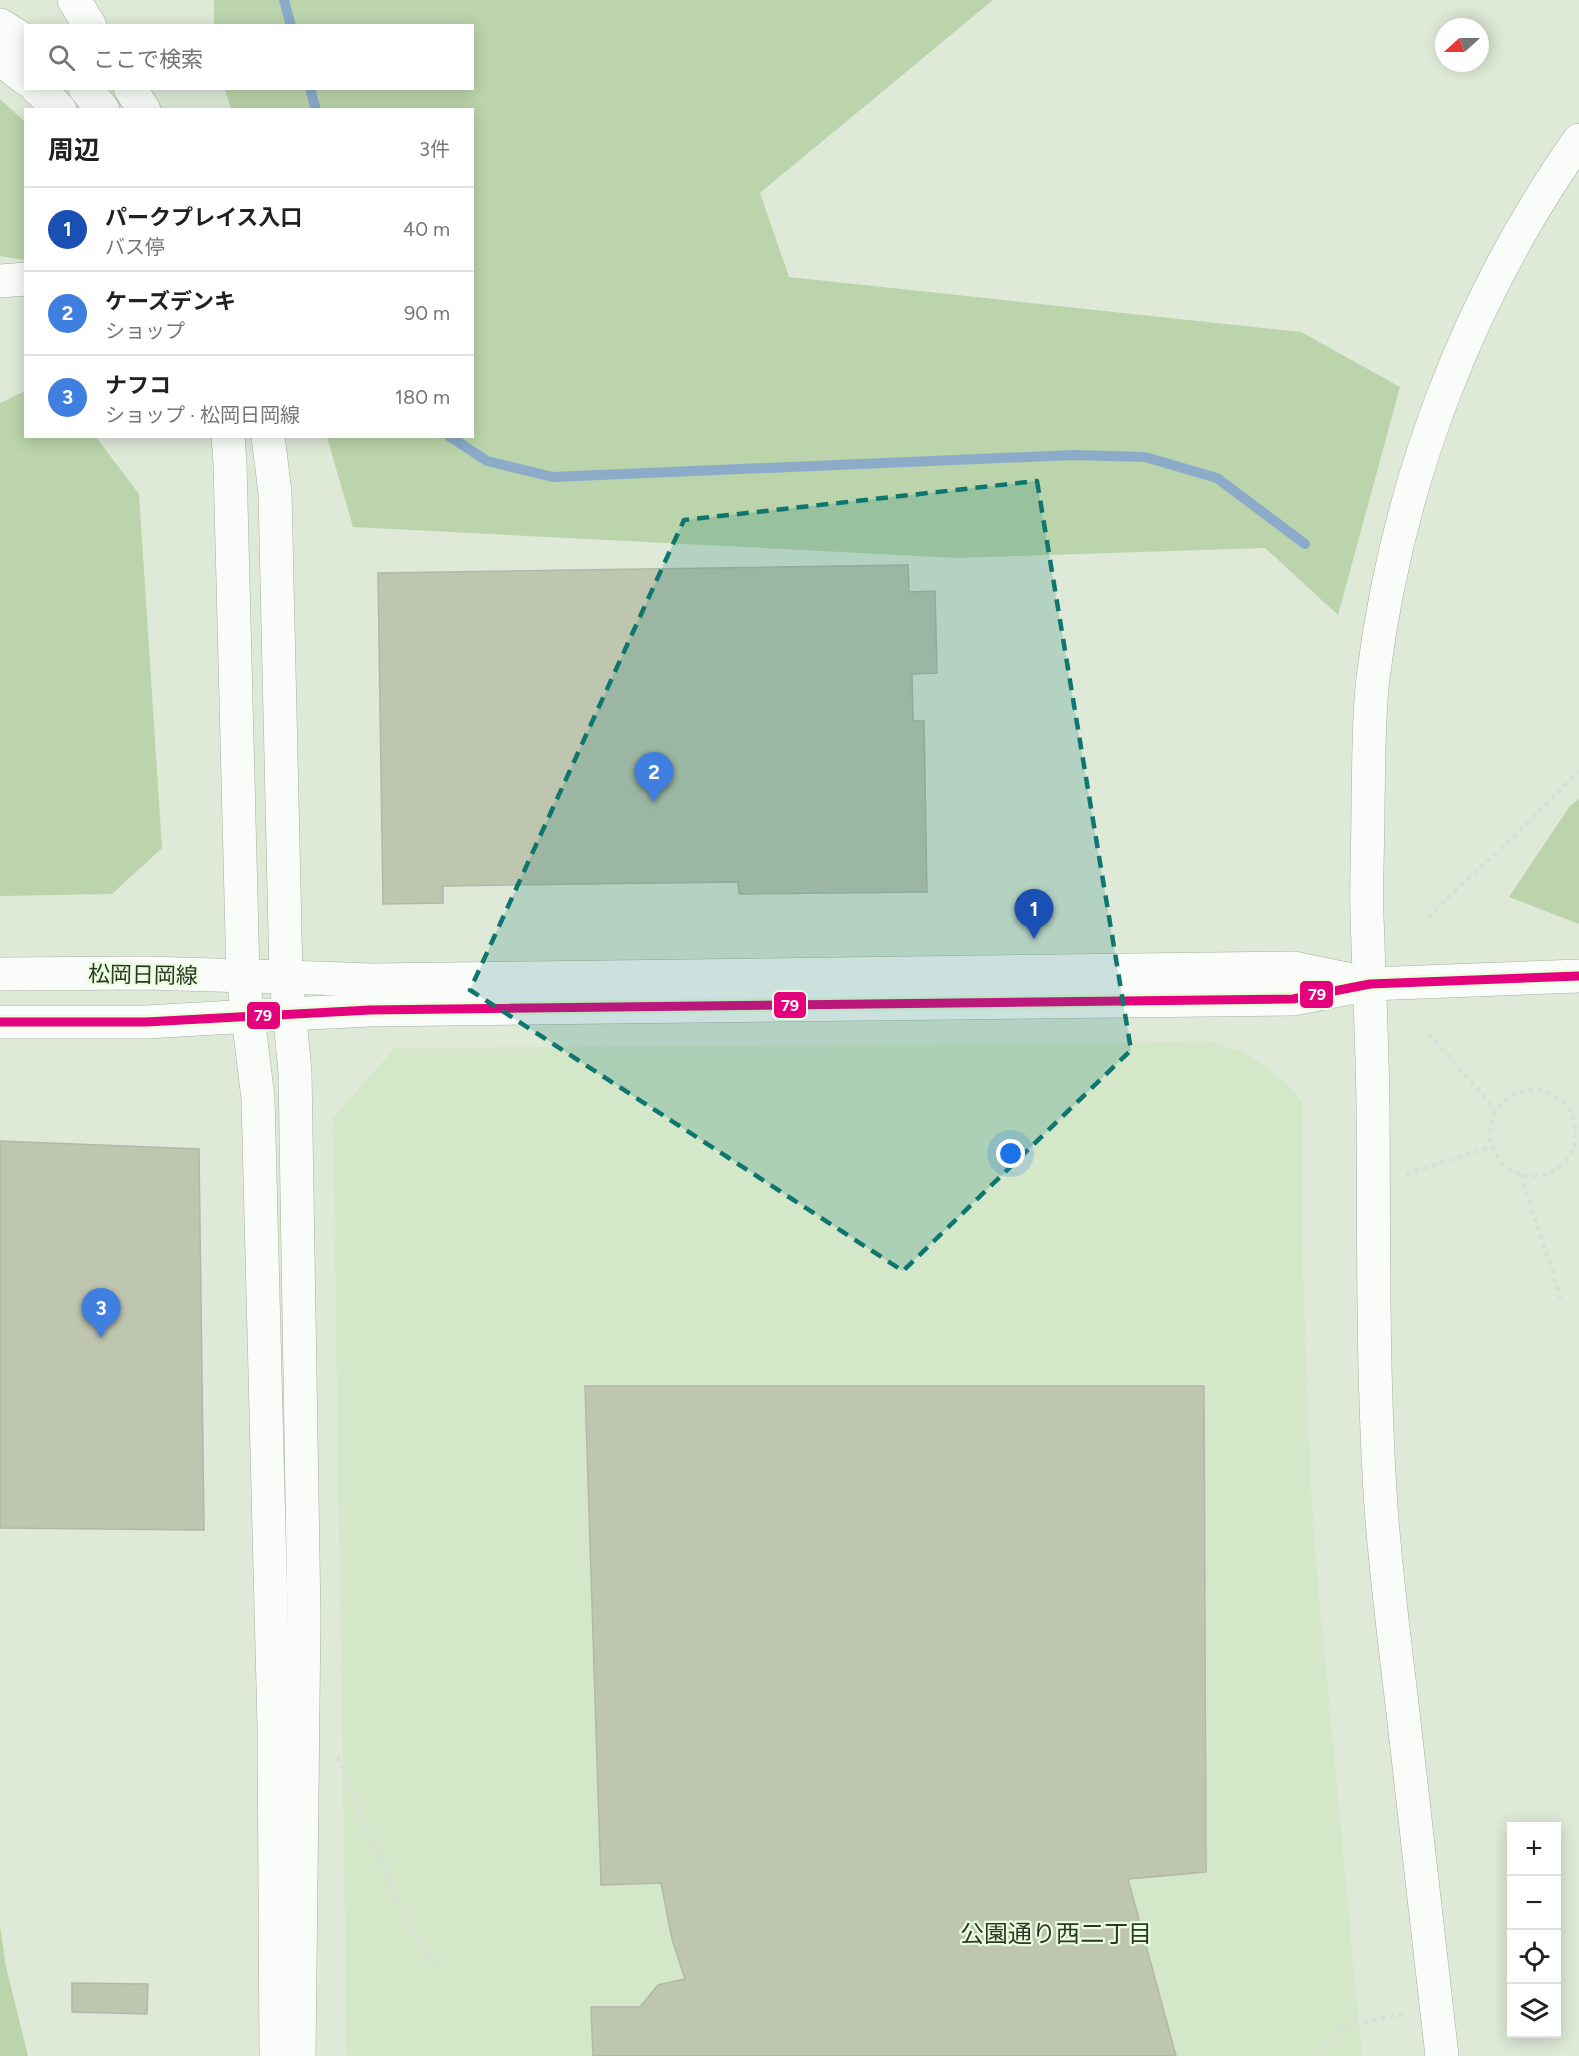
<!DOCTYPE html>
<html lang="ja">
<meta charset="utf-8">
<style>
body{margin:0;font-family:Figtree,"Noto Sans JP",sans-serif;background:#f2f2f2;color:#202124}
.controls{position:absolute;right:18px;bottom:18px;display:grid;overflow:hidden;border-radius:0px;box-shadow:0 3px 15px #0003}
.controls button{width:54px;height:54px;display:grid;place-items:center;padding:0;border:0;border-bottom:2px solid #e0e0e0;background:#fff;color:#202124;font:30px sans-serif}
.compass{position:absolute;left:1435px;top:18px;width:54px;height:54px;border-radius:50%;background:#fff;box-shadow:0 3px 15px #0003;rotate:249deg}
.you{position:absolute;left:1011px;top:1154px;width:21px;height:21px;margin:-15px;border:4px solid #fff;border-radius:50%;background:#1a73e8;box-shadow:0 0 0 9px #1a73e833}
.badge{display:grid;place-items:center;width:39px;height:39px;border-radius:50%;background:#1a73e8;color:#fff;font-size:20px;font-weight:700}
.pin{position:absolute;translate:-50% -50px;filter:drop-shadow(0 2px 3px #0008)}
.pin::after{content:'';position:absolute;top:32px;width:21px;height:18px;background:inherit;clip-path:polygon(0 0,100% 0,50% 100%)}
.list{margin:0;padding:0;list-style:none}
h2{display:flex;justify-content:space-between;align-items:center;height:78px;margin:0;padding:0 24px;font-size:26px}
h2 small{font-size:20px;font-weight:400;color:#757577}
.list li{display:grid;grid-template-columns:39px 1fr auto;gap:18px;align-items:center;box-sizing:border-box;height:84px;padding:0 24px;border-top:2px solid #e0e0e0}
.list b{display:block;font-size:22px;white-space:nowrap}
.list p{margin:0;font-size:20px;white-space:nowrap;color:#757577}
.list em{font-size:20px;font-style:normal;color:#757577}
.icon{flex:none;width:33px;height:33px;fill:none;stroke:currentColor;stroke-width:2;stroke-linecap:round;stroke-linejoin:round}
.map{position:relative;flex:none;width:1579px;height:2056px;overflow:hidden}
.search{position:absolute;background:#fff;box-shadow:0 3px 15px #0003;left:24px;top:24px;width:450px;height:66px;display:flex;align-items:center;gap:15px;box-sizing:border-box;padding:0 21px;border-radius:0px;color:#757577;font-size:22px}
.panel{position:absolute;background:#fff;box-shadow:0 3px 15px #0003;left:24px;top:108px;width:450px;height:330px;border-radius:0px}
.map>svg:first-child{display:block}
.built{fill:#d4e7c9}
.forest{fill:#bbd4ab}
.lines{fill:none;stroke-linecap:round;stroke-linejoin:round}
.stream{stroke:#8babc9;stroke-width:10}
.building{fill:#bfc6b0;stroke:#b1b8a8;stroke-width:1.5}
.minor-casing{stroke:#a7b0a2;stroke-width:34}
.major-casing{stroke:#a7b0a2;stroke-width:34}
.highway-casing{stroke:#a7b0a2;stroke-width:34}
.path{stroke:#dbdfda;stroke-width:4;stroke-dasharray:4.5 4.5;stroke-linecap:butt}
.minor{stroke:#fafcf9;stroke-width:33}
.major{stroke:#fafcf9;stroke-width:33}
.highway{stroke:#fafcf9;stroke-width:33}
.bus-1-casing{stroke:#e9fedc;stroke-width:14}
.bus-1{stroke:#e5007d;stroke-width:9}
.marked{fill:#0f766e;fill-opacity:0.2;stroke:#0f766e;stroke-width:4.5;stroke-dasharray:12 8;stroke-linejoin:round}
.labels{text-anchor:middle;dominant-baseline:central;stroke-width:4.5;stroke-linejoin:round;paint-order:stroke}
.street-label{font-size:22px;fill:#2e3629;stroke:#e9fedc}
.neighbourhood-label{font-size:24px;fill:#2e3629;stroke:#e9fedc}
.line-badge{stroke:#e9fedc;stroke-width:2}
.badge-label{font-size:16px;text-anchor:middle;font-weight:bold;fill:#fff}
</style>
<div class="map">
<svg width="1579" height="2056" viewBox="0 0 1579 2056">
<rect width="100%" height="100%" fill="#dee9d7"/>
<!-- built -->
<path class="built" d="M 1210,1042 L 1242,1052 L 1264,1065 L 1288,1086 L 1303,1103 L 1302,1161 L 1303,1271 L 1310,1475 L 1317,1574 L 1362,2056 L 347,2056 L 333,1118 L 395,1048 Z"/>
<!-- forest -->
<g class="forest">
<path d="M 214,0 L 993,0 L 760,193 L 789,277 L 1301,332 L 1400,387 L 1338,615 L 1265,548 L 957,558 L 353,527 L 327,437 L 472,436 L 472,110 L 231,109 L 225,89 L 472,88 L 472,26 L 214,25 Z"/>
<path d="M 0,99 L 25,122 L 25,260 L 0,256 Z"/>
<path d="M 25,391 L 26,436 L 96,437 L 139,494 L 162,848 L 112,894 L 0,896 L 0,403 Z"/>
<path d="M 1579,799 L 1579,924 L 1509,897 L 1570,806 Z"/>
<path d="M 0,1926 L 6,1967 L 28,2056 L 0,2056 Z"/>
</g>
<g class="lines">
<!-- stream -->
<g class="stream">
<path d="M 284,0 L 291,26"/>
<path d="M 310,88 L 316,110"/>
<path d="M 449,436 L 487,461 L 553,477 L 1074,455 L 1145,457 L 1217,478 L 1305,544"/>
</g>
</g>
<!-- building -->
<g class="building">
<path d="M 908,565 L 909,592 L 935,591 L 937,673 L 912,674 L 913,721 L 924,721 L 927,892 L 739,894 L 738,882 L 443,886 L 443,903 L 383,904 L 378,573 Z"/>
<path d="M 0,1141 L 199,1149 L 204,1530 L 0,1528 Z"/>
<path d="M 585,1386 L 1204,1386 L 1206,1872 L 1128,1879 L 1176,2056 L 593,2056 L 591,2007 L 640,2007 L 658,1985 L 685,1979 L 672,1939 L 661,1883 L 601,1885 Z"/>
<path d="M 72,1983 L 148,1984 L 147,2014 L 72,2012 Z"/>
</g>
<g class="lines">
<defs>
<g id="minor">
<path d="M 243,977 L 258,1098 L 274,1725 L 276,2056"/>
<path d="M 289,1014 L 370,1010 L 1293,999 L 1370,984 L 1579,976"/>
<path d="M 299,2056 L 304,1617 L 295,1072 L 286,977 L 371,980 L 1293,968 L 1370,984"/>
<path d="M 1442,2056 C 1429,1942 1416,1827 1403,1713 C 1395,1644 1386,1576 1381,1507 C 1372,1372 1374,1237 1373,1102 C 1372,1040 1369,977 1367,915 C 1366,879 1368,842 1368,806 C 1369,764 1368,720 1373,678 C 1397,485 1467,299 1579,140"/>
</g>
<g id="major">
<path d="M 0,974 L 146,973 L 286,977"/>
<path d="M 0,1022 L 146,1022 L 289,1014"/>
</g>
<g id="highway">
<path d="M 74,0 L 90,26"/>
<path d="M 0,25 L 26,41"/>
<path d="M 0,59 L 26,79"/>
<path d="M 37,88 L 60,110"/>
<path d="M 85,88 L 103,110"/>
<path d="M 130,88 L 144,110"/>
<path d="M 0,281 L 26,279"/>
<path d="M 228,436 L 230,463 L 243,977"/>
<path d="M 268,436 L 275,493 L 286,977"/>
</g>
</defs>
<!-- minor casing -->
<use href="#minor" class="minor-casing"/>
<!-- major casing -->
<use href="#major" class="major-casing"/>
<!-- highway casing -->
<use href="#highway" class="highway-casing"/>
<!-- path -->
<g class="path">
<path d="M 1428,917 L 1514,836 L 1579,771"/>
<path d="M 1429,1034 L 1496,1110"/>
<circle cx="1533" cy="1133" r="43"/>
<path d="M 1406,1174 L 1491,1147"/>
<path d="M 1521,1175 L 1563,1305"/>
<path d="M 338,1757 L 409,1926 L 438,1967"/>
<path d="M 1312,2056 L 1347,2026 L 1402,2014"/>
</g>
<!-- minor -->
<use href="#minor" class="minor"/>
<!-- major -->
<use href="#major" class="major"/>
<!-- highway -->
<use href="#highway" class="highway"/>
<defs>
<path id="bus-1" d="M 0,1022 L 146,1022 L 370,1010 L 1293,999 L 1370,984 L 1579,976"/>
</defs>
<!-- bus-1 casing -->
<use href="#bus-1" class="bus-1-casing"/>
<!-- bus-1 -->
<use href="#bus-1" class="bus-1"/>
</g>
<!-- marked area -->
<path class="marked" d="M 1037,481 L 1131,1050 L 903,1271 L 470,990 L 684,520 Z"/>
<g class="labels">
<!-- street labels -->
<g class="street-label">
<text transform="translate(143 975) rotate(1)">松岡日岡線</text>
</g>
<!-- neighbourhood labels -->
<g class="neighbourhood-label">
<text x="1056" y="1933">公園通り西二丁目</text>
</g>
</g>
<g class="line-badge">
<rect x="1299" y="980" width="35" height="29" rx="6" fill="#e5007d"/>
<rect x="773" y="991" width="34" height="28" rx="6" fill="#e5007d"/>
<rect x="246" y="1001" width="35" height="29" rx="6" fill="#e5007d"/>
</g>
<g class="badge-label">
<text x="1317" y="1000">79</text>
<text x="790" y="1011">79</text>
<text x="263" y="1021">79</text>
</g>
</svg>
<div class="controls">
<button>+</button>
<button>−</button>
<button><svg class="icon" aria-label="locate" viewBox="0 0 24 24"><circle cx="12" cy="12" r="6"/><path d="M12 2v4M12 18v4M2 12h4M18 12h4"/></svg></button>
<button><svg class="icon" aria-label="layers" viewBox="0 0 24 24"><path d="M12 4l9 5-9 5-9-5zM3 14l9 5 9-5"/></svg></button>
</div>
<svg class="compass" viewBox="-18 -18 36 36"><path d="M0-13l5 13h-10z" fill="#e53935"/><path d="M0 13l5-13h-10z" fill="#757577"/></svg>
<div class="you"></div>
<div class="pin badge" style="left:1034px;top:939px;background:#1a4fb4">1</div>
<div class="pin badge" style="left:654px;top:802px;background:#3f7fe0">2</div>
<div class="pin badge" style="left:101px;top:1338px;background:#3f7fe0">3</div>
<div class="search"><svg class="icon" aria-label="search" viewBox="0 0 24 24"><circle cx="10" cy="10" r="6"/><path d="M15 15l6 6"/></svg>ここで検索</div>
<section class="panel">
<h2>周辺<small>3件</small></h2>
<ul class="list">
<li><span class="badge" style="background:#1a4fb4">1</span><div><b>パークプレイス入口</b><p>バス停</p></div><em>40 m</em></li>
<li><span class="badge" style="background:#3f7fe0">2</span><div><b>ケーズデンキ</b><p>ショップ</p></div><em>90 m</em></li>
<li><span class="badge" style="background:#3f7fe0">3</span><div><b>ナフコ</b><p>ショップ · 松岡日岡線</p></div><em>180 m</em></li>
</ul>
</section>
</div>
